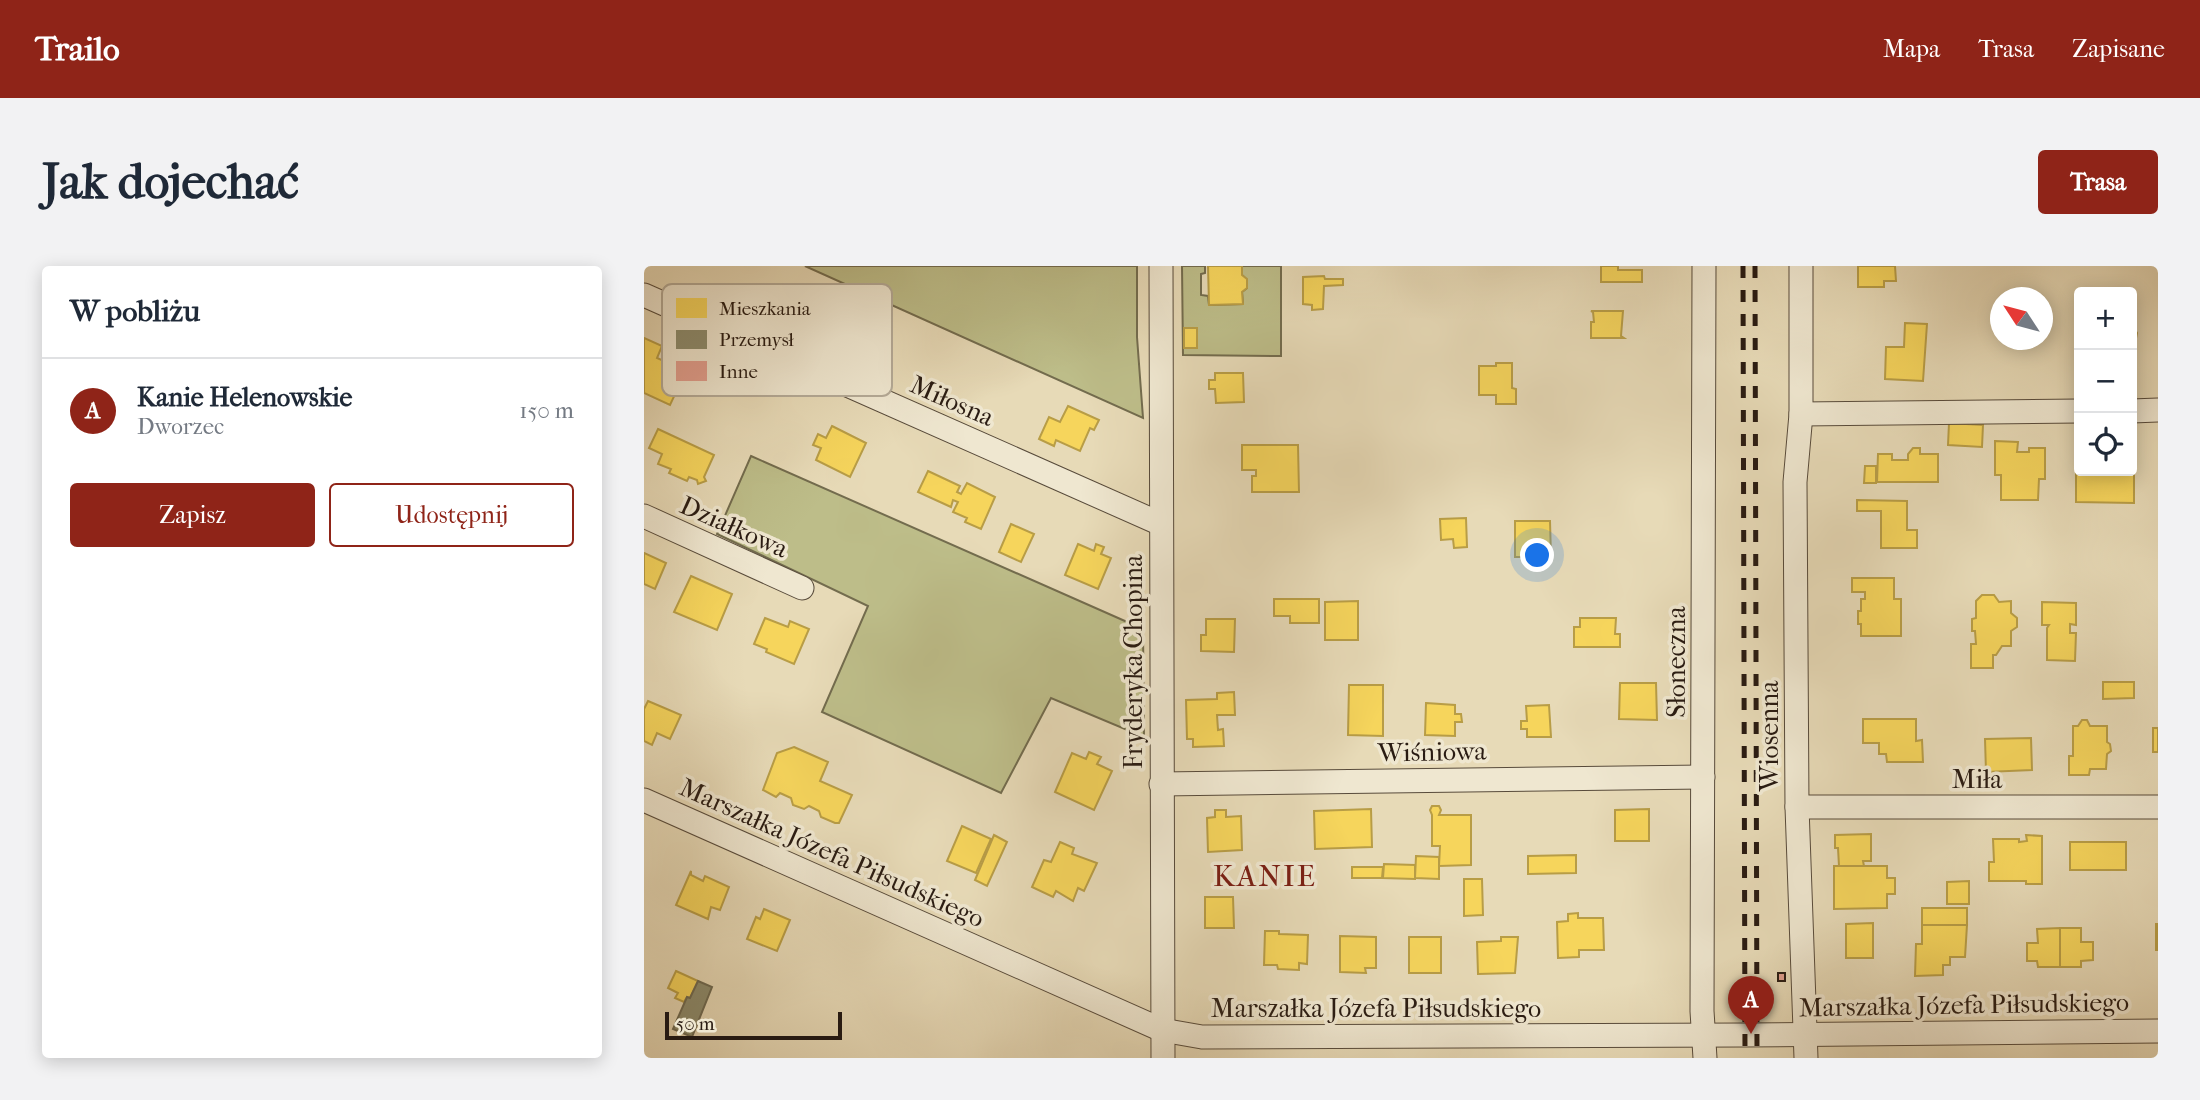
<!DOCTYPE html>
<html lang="pl">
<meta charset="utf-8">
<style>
body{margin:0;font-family:"IM FELL French Canon",serif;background:#f2f2f3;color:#1f2937}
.controls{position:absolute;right:21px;top:21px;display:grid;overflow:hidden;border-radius:7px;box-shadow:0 4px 18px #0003}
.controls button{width:63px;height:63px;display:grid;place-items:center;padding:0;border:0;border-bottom:2px solid #e0e1e3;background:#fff;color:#1f2937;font:35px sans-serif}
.compass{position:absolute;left:1346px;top:21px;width:63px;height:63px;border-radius:50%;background:#fff;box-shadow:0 4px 18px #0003;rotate:306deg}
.scale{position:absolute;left:21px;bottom:18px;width:177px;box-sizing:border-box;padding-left:7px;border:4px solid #291b12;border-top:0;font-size:19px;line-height:24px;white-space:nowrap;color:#291b12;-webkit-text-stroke:5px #efe7d0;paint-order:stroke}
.you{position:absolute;left:894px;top:290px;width:24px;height:24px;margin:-18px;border:5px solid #fff;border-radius:50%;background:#1a73e8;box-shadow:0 0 0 10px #1a73e833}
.badge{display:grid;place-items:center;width:46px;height:46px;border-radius:50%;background:#8f2418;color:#fff;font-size:23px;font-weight:700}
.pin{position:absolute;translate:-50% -58px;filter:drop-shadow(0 2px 4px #0008)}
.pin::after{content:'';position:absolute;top:37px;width:24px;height:21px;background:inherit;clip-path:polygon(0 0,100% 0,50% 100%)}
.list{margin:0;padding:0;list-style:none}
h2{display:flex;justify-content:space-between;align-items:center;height:91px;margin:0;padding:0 28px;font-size:30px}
h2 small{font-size:23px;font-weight:400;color:#747a83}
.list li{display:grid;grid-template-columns:46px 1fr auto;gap:21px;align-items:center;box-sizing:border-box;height:105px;padding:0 28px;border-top:2px solid #e0e1e3}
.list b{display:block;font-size:26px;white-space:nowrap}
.list p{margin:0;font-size:23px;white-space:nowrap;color:#747a83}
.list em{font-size:23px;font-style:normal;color:#747a83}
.actions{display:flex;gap:14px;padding:21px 28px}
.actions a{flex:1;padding:16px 0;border:2px solid #8f2418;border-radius:7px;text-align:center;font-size:24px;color:#8f2418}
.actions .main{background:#8f2418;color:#fff}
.icon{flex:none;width:38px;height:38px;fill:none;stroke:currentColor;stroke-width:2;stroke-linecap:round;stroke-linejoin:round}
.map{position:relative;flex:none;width:1514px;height:792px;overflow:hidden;border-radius:7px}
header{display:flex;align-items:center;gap:42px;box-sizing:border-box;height:98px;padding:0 35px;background:#8f2418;color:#fff}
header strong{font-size:33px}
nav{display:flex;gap:38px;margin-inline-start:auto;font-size:24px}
.intro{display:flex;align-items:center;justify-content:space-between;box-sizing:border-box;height:168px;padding:0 42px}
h1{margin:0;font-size:49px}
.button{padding:18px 32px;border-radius:7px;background:#8f2418;color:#fff;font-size:24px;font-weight:700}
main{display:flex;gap:42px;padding:0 42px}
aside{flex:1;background:#fff;border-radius:7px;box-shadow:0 4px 18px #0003}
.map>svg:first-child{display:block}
.green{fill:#bdbd89;stroke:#736c4e;stroke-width:2}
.homes{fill:#f6d55c;stroke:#b89d46;stroke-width:2}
.industry{fill:#8c8c6e;stroke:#6e6a52;stroke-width:2}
.building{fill:#e29f8f;stroke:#291b12;stroke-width:2}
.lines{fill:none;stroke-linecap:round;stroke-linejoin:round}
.street-casing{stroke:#584b3b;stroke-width:25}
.street{stroke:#efe7d0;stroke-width:23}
.rail{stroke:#291b12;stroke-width:5;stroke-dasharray:12 12;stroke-linecap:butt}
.labels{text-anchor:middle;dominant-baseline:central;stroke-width:7;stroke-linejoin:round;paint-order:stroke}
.street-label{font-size:26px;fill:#291b12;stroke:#efe7d0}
.quarter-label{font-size:30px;letter-spacing:2px;fill:#7a1f14;stroke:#efe7d0}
.key{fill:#efe7d0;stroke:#b4aa97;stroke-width:2}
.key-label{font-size:19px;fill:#291b12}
</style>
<header>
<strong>Trailo</strong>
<nav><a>Mapa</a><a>Trasa</a><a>Zapisane</a></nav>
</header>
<div class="intro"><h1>Jak dojechać</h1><a class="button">Trasa</a></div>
<main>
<aside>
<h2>W pobliżu<small></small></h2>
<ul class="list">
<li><span class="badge">A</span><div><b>Kanie Helenowskie</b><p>Dworzec</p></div><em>150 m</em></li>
</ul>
<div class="actions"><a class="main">Zapisz</a><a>Udostępnij</a></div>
</aside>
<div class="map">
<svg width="1514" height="792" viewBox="0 0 1514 792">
<rect width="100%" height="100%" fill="#e7dab7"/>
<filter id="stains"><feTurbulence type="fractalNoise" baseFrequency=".00286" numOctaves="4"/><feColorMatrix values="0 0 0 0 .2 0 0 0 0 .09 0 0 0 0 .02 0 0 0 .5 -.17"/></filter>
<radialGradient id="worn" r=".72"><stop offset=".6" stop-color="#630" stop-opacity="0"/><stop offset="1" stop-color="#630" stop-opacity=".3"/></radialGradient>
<!-- green -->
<g class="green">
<path d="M 161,0 L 493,0 L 493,71 L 499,152 Z"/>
<path d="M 538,0 L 561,0 L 561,7 L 557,8 L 557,29 L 564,30 L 565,39 L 599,38 L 598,26 L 603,22 L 603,14 L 598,9 L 598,0 L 637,0 L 637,90 L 539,89 Z"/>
<path d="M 107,190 L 499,363 L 500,471 L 407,432 L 357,527 L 178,446 L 224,340 L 73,268 Z"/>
</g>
<!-- homes -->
<g class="homes">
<path d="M 564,0 L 598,0 L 598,9 L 603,13 L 603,22 L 598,26 L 599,38 L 565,39 Z"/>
<path d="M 957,0 L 974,0 L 974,4 L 998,4 L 998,16 L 957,16 Z"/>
<path d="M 1214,0 L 1251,0 L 1252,15 L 1240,15 L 1240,21 L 1214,21 Z"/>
<path d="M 680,10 L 681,13 L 699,13 L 699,19 L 680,20 L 679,43 L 668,44 L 668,39 L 659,38 L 659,11 Z"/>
<path d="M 947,45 L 979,45 L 977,70 L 980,72 L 947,72 L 947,56 L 950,56 L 949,46 Z"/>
<path d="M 1261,57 L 1283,58 L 1279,115 L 1241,113 L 1242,81 L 1260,81 Z"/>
<rect x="540" y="62" width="13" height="20"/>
<path d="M 1488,62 L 1490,62 L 1493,67 L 1490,83 L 1492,90 L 1489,95 Z"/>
<path d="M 0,72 L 18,80 L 13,92 L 42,105 L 26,139 L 0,127 Z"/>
<path d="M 852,97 L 868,97 L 868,122 L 872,123 L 872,138 L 852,138 L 852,129 L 835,129 L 835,100 L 852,100 Z"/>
<path d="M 571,107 L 599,107 L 600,136 L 572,137 L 571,123 L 565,123 L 565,114 L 571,114 Z"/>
<path d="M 424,140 L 455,154 L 450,164 L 446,162 L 436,185 L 412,174 L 410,180 L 395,173 L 405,151 L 416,156 Z"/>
<path d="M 1305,157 L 1339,159 L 1338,181 L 1304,179 Z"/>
<path d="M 188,160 L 222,177 L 206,211 L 172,194 L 177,182 L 169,179 L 174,168 L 182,172 Z"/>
<path d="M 14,163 L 70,189 L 60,211 L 62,215 L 54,218 L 53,214 L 45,211 L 43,215 L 25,207 L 27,203 L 14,198 L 18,188 L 5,182 Z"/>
<path d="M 1351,175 L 1374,176 L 1373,186 L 1385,186 L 1385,182 L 1401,182 L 1401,213 L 1395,213 L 1394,234 L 1357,234 L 1357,209 L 1351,209 Z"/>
<path d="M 598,179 L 654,179 L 655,226 L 608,226 L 608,210 L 612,210 L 612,204 L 598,204 Z"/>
<path d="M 1269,182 L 1276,182 L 1276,188 L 1294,188 L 1294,216 L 1233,216 L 1234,188 L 1248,188 L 1248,194 L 1264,194 L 1264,188 Z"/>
<path d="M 1432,185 L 1435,185 L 1435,205 L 1488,205 L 1488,186 L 1490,186 L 1490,237 L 1432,236 Z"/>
<path d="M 1221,200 L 1232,200 L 1232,217 L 1220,217 Z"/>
<path d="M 284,205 L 316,220 L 313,226 L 317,228 L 323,217 L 351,231 L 337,263 L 321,256 L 323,252 L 309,246 L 314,236 L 309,234 L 307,241 L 274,226 Z"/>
<path d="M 1213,234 L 1263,235 L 1263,264 L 1273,264 L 1273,282 L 1237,282 L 1237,245 L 1213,245 Z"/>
<path d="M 822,252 L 823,281 L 810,282 L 809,273 L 797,274 L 796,253 Z"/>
<path d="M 871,255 L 906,255 L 907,291 L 896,291 L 896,299 L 885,299 L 885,291 L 871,291 Z"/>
<path d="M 367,258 L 390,268 L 377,296 L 355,286 Z"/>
<path d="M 434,278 L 450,285 L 452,278 L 460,281 L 457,288 L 467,292 L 454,323 L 421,309 Z"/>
<path d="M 0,287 L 22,297 L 11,323 L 0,318 Z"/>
<path d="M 47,310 L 88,328 L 73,364 L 30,346 Z"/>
<path d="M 1208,312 L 1250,312 L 1250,333 L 1257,333 L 1257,370 L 1217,370 L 1217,358 L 1214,358 L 1214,345 L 1217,345 L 1217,333 L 1221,333 L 1221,326 L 1208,326 Z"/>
<path d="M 1338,329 L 1350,329 L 1355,336 L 1367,335 L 1367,347 L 1373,352 L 1373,361 L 1367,365 L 1367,380 L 1358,380 L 1352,389 L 1349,389 L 1349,402 L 1327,402 L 1327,378 L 1332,378 L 1331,365 L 1328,365 L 1328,353 L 1332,352 L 1332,335 Z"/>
<path d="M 630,333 L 675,333 L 675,357 L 646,357 L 646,350 L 630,350 Z"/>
<path d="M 714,335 L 714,374 L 681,374 L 681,336 Z"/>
<path d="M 1398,336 L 1432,337 L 1432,359 L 1426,358 L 1426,367 L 1432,367 L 1431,395 L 1403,394 L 1403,362 L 1405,359 L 1398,359 Z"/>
<path d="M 121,352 L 144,361 L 146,355 L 165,363 L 150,398 L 122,386 L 123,383 L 110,378 Z"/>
<path d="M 936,352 L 972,352 L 971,368 L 976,368 L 976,381 L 930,381 L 930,361 L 936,361 Z"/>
<path d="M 562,353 L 591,353 L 590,386 L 557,385 L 557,369 L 562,369 Z"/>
<path d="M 1459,416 L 1490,416 L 1490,432 L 1459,433 Z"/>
<path d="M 976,417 L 1012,417 L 1013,454 L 975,453 Z"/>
<path d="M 705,419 L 739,419 L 739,470 L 704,469 Z"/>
<path d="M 590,426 L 591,449 L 573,449 L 574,464 L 579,463 L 580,480 L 549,481 L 549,473 L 543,473 L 542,434 L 573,433 L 573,427 Z"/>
<path d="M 4,435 L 37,449 L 26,473 L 13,467 L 8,479 L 0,475 L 0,443 Z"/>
<path d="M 782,437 L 811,439 L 811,448 L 817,448 L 818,456 L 811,456 L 811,470 L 781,469 Z"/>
<path d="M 905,439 L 907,471 L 883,471 L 883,463 L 877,463 L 877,455 L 883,455 L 882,440 Z"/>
<path d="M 1219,453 L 1272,453 L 1272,475 L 1278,474 L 1279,496 L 1243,496 L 1242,488 L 1235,488 L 1235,477 L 1219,477 Z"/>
<path d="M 1438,454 L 1443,454 L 1446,460 L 1463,460 L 1463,476 L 1466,478 L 1467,485 L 1463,488 L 1462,503 L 1446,503 L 1445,509 L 1425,509 L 1425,490 L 1429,490 L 1429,460 L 1434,460 Z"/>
<rect x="1509" y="462" width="5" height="24"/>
<path d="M 1387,472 L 1388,504 L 1342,506 L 1341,473 Z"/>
<path d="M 150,481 L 184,496 L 176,515 L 208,529 L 195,557 L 191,557 L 177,551 L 175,545 L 165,540 L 160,543 L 149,539 L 147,532 L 136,527 L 132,531 L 119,524 L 133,487 Z"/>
<path d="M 445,486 L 457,491 L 453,498 L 468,505 L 450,544 L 411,526 L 428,487 L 442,493 Z"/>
<path d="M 788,540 L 795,540 L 797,544 L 795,549 L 827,549 L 827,599 L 795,600 L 796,580 L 788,580 L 788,549 L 786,544 Z"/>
<path d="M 727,543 L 728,581 L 671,583 L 670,545 Z"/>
<path d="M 1005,543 L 1005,575 L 971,575 L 971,544 Z"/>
<path d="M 571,544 L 582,544 L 582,551 L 597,550 L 598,584 L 564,586 L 563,552 L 571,551 Z"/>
<path d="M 318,560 L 347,573 L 332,607 L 303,595 Z"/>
<path d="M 1227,568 L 1227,595 L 1219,595 L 1220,600 L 1191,601 L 1195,600 L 1194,582 L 1191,582 L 1191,569 Z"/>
<path d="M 350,569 L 363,576 L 343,620 L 331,614 Z"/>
<path d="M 1382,569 L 1398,570 L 1398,618 L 1382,618 L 1382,615 L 1345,615 L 1345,596 L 1350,596 L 1349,573 L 1375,573 L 1375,576 L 1383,575 Z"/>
<path d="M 416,576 L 430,582 L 428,588 L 453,597 L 440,625 L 434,622 L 429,635 L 412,625 L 409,631 L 388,621 L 400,594 L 407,596 Z"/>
<rect x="1426" y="576" width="56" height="28"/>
<path d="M 932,589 L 932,607 L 884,608 L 884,590 Z"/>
<path d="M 772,590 L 795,591 L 795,613 L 771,612 Z"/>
<path d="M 740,598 L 771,599 L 771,613 L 739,612 Z"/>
<path d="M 1190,600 L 1243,600 L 1243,612 L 1251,612 L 1251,628 L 1243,628 L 1243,642 L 1190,643 Z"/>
<path d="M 708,601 L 739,601 L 738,612 L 708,612 Z"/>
<path d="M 47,605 L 47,609 L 59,615 L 61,610 L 85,621 L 76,644 L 67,641 L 64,653 L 32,639 Z"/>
<path d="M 820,613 L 838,613 L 839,649 L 820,650 Z"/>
<path d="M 1325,615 L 1325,638 L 1303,638 L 1303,616 Z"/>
<path d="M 561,631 L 589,631 L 590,662 L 561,662 Z"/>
<rect x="1278" y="642" width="45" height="17"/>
<path d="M 120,643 L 146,654 L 133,685 L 103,673 L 112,651 L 116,653 Z"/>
<path d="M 934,647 L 934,652 L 959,652 L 960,684 L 935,684 L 935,691 L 914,692 L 913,656 L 924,655 L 924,648 Z"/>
<path d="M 1229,657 L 1229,692 L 1202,692 L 1202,658 Z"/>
<rect x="1512" y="658" width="2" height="26"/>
<path d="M 1278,659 L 1323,659 L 1321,691 L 1306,691 L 1306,699 L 1299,699 L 1299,709 L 1271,710 L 1272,678 L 1278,678 Z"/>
<path d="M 1416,662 L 1416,701 L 1394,701 L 1393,695 L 1383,695 L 1383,677 L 1394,677 L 1393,663 Z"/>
<path d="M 1416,662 L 1437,662 L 1437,676 L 1449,676 L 1449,694 L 1437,695 L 1437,701 L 1416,701 Z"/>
<path d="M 621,665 L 635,665 L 635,668 L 664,669 L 663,698 L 655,697 L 655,704 L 634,703 L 633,699 L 620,699 Z"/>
<path d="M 696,670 L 732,671 L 732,702 L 721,702 L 722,707 L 696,706 Z"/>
<rect x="765" y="671" width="32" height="36"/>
<path d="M 857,671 L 874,671 L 871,707 L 834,708 L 833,676 L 857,675 Z"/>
<path d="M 32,705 L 54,715 L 46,732 L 43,731 L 40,736 L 31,732 L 34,727 L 24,722 Z"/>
</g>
<!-- industry -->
<path class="industry" d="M 54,715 L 68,721 L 48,771 L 29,763 L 43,731 L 46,732 Z"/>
<!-- building -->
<rect class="building" x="1134" y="707" width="7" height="8"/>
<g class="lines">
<defs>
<g id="street">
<path d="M 517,0 L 519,792"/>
<path d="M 1060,0 L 1058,745 L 1061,792"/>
<path d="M 1157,0 L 1157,148 L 1151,216 L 1153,541 L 1162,792"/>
<path d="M 0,29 L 517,258"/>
<path d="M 1488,145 L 1514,144"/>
<path d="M 1157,148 L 1435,145"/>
<path d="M 0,250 L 158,322"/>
<path d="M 517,518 L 1059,511"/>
<path d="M 0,534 L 518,764 L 558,771 L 1101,769 L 1514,765"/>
<path d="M 1153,541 L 1514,541"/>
</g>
</defs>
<!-- street casing -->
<use href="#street" class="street-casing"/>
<!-- street -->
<use href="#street" class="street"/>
<!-- rail -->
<g class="rail">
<path d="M 1099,0 L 1101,792"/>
<path d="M 1111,0 L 1113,792"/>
</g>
</g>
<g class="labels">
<!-- street labels -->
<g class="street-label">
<text transform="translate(308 135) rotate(24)">Miłosna</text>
<text transform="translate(90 261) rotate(24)">Działkowa</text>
<text transform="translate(489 396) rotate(-90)">Fryderyka Chopina</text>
<text transform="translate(1032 396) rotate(-90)">Słoneczna</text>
<text transform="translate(1125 470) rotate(-90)">Wiosenna</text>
<text transform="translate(788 486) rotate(-1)">Wiśniowa</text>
<text x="1333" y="513">Miła</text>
<text transform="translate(188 587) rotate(24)">Marszałka Józefa Piłsudskiego</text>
<text transform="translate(1320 739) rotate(-1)">Marszałka Józefa Piłsudskiego</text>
<text x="732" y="742">Marszałka Józefa Piłsudskiego</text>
</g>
<!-- quarter labels -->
<g class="quarter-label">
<text x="621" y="610">KANIE</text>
</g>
</g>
<!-- legend -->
<rect x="18" y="18" width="230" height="112" rx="10" class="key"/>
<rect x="32" y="32" width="31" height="20" fill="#f6d55c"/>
<rect x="32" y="64" width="31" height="19" fill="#8c8c6e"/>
<rect x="32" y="95" width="31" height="20" fill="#e29f8f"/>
<g class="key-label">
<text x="75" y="49">Mieszkania</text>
<text x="75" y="80">Przemysł</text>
<text x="75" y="112">Inne</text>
</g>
<rect width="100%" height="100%" filter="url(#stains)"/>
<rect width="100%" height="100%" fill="url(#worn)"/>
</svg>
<div class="controls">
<button>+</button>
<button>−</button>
<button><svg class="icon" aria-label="locate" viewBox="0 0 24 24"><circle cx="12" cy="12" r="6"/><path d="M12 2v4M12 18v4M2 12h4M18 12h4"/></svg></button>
</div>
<svg class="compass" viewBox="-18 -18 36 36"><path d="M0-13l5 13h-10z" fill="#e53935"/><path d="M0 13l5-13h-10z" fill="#747a83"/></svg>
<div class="scale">50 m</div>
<div class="you"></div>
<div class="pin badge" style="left:1107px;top:768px">A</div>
</div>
</main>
